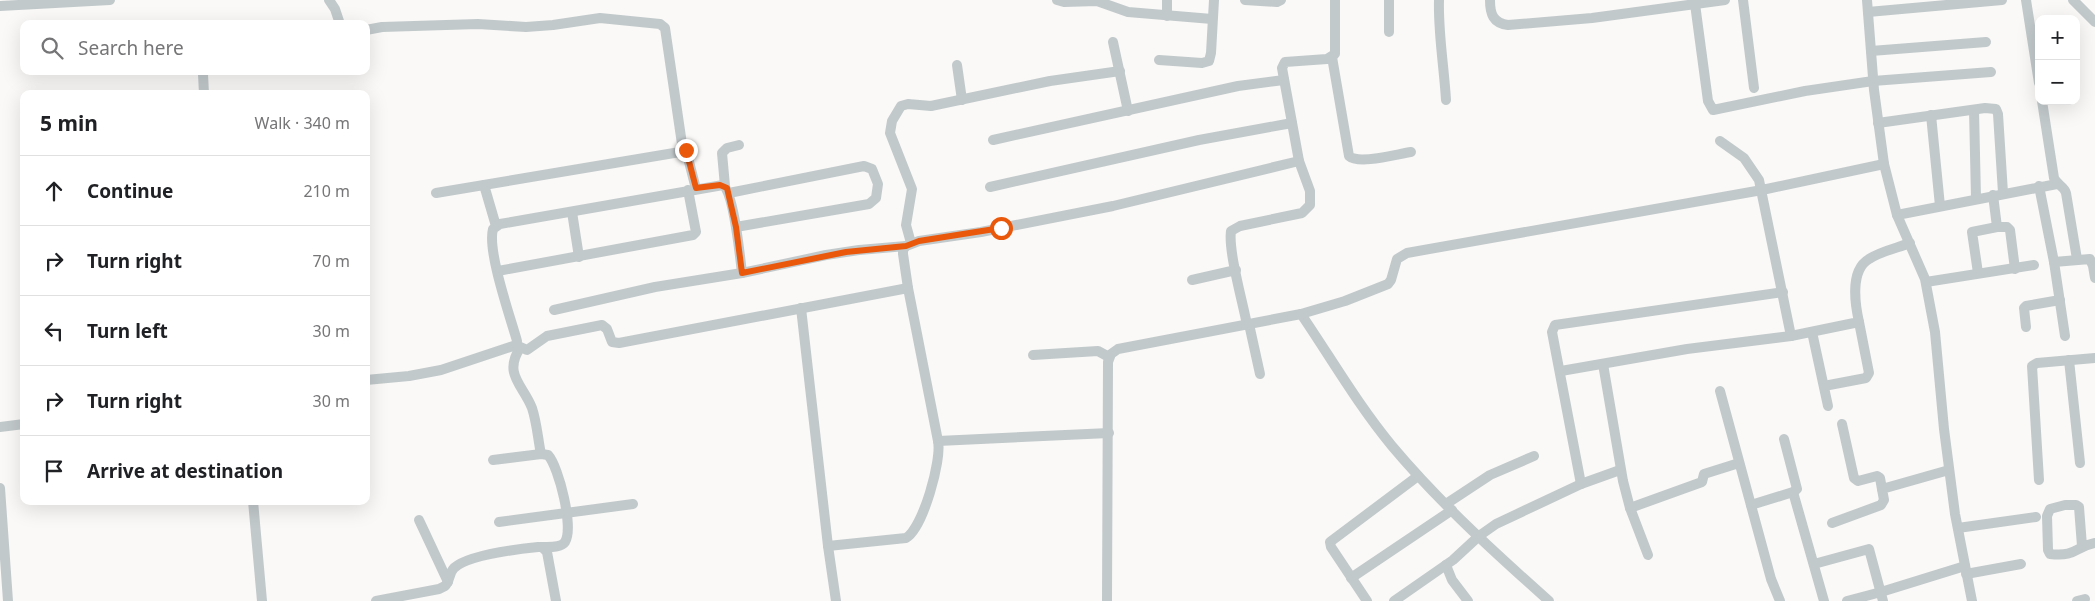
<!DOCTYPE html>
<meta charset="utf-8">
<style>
body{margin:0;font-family:"Noto Sans",sans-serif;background:#f2f2f2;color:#202124}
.controls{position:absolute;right:15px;top:15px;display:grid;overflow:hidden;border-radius:10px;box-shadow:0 5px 20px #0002}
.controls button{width:45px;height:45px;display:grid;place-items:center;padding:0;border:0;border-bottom:1px solid #e0e0e0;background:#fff;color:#202124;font:25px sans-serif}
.stop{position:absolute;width:15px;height:15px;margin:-11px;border:4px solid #ea580c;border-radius:50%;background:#fff}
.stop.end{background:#ea580c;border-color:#fff;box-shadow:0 1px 5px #0008}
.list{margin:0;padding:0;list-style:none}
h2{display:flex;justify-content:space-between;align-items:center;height:65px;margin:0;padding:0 20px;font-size:21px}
h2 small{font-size:16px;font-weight:400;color:#757577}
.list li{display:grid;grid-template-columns:32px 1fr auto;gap:15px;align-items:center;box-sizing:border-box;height:70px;padding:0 20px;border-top:1px solid #e0e0e0}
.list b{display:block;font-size:19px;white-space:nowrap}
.list em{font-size:16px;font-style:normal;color:#757577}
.icon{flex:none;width:28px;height:28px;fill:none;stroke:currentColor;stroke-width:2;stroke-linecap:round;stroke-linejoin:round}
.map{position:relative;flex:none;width:2095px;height:601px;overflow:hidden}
.search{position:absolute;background:#fff;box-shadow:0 5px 20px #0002;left:20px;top:20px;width:350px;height:55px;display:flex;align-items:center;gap:12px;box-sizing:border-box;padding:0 18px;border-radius:10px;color:#757577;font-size:19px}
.panel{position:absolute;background:#fff;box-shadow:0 5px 20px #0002;left:20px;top:90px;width:350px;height:415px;border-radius:10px}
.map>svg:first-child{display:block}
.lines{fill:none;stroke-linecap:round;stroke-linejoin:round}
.minor{stroke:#c2c9cb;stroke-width:10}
.route{stroke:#ea580c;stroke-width:6}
</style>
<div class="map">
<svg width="2095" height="601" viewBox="0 0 2095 601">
<rect width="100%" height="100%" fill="#faf9f7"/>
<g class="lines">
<!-- minor -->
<g class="minor">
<path d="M 329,0 L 335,9 L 340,24"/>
<path d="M 1057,0 L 1064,2 L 1097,1 L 1128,12 L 1212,19"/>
<path d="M 1245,0 L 1277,2 L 1281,0"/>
<path d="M 1389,0 L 1389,32"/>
<path d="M 1439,0 C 1438,33 1444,66 1446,100"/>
<path d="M 1490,0 C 1490,14 1493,23 1508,25 L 1592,18 L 1725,0"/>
<path d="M 1743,0 L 1754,88"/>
<path d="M 1867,0 L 1874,90 L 1884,164 L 1897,215 L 1925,279 L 1935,332 L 1944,429 L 1955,514 L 1972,601"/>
<path d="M 2026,0 L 2039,83"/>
<path d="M 2073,0 L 2095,22"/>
<path d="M 1695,4 L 1708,101 L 1713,110 L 1805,91 L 1873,81 L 1991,72"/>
<path d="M 0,6 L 110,0"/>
<path d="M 1868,12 L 2002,0"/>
<path d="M 1167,16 L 1167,0"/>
<path d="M 366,30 L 382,27 L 478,24 L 526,27 L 553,25 L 600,18 L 660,24 L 665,28 L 682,144 L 680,152 L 436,193"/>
<path d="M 1113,42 L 1128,111"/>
<path d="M 1871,51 L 1986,42"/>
<path d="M 1332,57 L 1349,156 C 1359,165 1397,154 1411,152"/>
<path d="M 1159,60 L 1202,63 L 1209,61 L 1211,53 L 1214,0"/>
<path d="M 957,65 L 962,100"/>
<path d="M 204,94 L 203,74 L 205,71"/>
<path d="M 2042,101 L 2054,178 C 2057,185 2064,186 2066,193 L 2077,259"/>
<path d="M 1974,110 L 1976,198"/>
<path d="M 1931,115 L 1940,206"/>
<path d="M 1878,123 L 1985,108 L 1996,109 L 1998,114 L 2003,193"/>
<path d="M 993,140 L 1238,86 L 1284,80"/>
<path d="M 1720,141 L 1744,158 L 1759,180 L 1791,336"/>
<path d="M 686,150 L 696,189"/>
<path d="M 484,185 L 496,226"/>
<path d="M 725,186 L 722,153 L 727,148 L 739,145"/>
<path d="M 2039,186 L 2054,262 L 2065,336"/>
<path d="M 990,187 L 1199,140 L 1292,123"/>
<path d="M 729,193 L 864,166 L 872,169 L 878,184 L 876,198 L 869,204 L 736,227"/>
<path d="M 1993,195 L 1997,227"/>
<path d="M 572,212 L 579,257"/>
<path d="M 1897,215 L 2057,184"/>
<path d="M 911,243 L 906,225 L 912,189 L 890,133 L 892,121 L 901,106 L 908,104 L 931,106 L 1050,81 L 1120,71"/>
<path d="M 2054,262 L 2090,259 L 2093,266 L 2095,278"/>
<path d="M 498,271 L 693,235 L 696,232 L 688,190"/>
<path d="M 1978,273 L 1972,232 L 1997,227 L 2007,227 L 2010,230 L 2015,269"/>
<path d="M 1192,280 L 1236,270"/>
<path d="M 1926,282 L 2034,265"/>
<path d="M 801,308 L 828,546 L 836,601"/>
<path d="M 554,310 L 655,287 L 742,273 L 826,255 L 859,250 L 906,246"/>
<path d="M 1301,314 C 1331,358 1358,405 1392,446 C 1439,502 1494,552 1549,601"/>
<path d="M 1249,324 L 1260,374"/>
<path d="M 1247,325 C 1243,303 1228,251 1231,231 L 1240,226 L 1302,213 L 1310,205 L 1310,191 L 1299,161 L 1282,68 L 1285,62 L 1327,59 L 1335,54 L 1335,0"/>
<path d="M 2026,327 L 2024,308 L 2026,306 L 2060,300"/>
<path d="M 1812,332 L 1828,406"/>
<path d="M 516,345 L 527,350 L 547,336 L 602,325 L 607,329 L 612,342 L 619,343 L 908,288"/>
<path d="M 520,348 C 503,374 523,385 532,408 C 537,423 538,440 541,454"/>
<path d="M 1033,355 L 1098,351 L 1109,357"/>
<path d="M 2069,360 L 2080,463"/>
<path d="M 1603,364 L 1623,481 L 1630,508 L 1648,555"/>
<path d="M 1561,371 L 1687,349 L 1791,336 L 1859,322 C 1855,304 1850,270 1869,259 C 1881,251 1897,248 1910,243"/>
<path d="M 366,380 L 409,376 L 441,370 L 516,345 L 517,341 C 510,316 487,251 493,229 L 500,224 L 723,185 C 734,194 740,257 742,273"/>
<path d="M 1824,386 L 1866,378 L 1869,373 L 1859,322"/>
<path d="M 1720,391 L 1771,579 L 1780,601"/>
<path d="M 1842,424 L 1854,478 L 1858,481 L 1877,476 L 1880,478 L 1882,489"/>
<path d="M 0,427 L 24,424"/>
<path d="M 938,441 L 1109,433"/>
<path d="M 493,460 L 541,454 L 548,455 C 559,467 574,528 565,542 C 561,548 549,547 542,547"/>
<path d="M 2039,480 L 2032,366 L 2037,363 L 2095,358"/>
<path d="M 1581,484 L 1552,332 L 1555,325 L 1783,292"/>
<path d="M 0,488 L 8,601"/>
<path d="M 1793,492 L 1824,601"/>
<path d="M 253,501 L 262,601"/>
<path d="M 1446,504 L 1490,475 L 1534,456"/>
<path d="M 1751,505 L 1793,492 L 1797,489 L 1784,439"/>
<path d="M 1630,508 L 1702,482 L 1704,474 L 1739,463"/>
<path d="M 419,520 L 448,582"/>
<path d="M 499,522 L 633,504"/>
<path d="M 1832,523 L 1881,505 L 1884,500 L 1882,489 L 1949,470"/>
<path d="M 1958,528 L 2036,517"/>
<path d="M 828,546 L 906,538 C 923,528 942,460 938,441 L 908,288 L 903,254 L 903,250 L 906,246 L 919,241 L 981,232 L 1113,206 L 1299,161"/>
<path d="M 2082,546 L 2079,507 L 2076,505 L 2065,505 L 2050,509 L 2047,516 L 2048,550 L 2050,554 C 2077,557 2074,547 2095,543"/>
<path d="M 1814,564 L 1869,549 L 1883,601"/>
<path d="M 1446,565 L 1452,580 L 1468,601"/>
<path d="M 1966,574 L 2021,564"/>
<path d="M 1351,578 L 1452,510"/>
<path d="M 376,601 L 439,589 L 445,586 C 450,581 449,573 454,568 C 468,555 519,549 538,547 L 542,547 L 547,552 L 556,601"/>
<path d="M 1107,601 L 1108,362 L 1111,354 L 1118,349 L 1301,314 L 1345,301 L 1388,284 L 1391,280 L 1397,259 L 1407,253 L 1762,190 L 1884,164"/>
<path d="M 1367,601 L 1331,547 L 1330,542 L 1418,476"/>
<path d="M 1394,601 L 1453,560 L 1479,536 L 1496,524 L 1581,484 L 1620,470"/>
<path d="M 1847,601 L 1881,592 L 1965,566"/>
<path d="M 2077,601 L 2085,599"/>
</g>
</g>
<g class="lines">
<!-- route -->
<path class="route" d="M 686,150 L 696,188 L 720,185 L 727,188 L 736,227 L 742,273 L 846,252 L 906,246 L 919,241 L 1001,228"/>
</g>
</svg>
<div class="controls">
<button>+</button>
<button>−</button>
</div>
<div class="stop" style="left:1001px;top:228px"></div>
<div class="stop end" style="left:686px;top:150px"></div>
<div class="search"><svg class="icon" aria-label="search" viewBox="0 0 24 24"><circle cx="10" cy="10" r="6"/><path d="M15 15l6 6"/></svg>Search here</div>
<section class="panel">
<h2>5 min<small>Walk · 340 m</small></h2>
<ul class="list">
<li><svg class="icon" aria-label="ahead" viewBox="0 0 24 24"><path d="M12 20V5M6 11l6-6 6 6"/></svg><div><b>Continue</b></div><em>210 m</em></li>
<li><svg class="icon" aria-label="right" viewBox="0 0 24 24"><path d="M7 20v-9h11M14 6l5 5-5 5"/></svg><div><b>Turn right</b></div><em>70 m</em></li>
<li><svg class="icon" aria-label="left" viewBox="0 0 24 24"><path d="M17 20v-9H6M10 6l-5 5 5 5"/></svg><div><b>Turn left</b></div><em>30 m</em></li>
<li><svg class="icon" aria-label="right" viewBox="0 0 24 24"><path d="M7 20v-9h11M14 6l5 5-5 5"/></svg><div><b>Turn right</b></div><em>30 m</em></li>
<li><svg class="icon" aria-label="arrive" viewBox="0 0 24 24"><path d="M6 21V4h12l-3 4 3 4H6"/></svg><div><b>Arrive at destination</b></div></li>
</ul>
</section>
</div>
